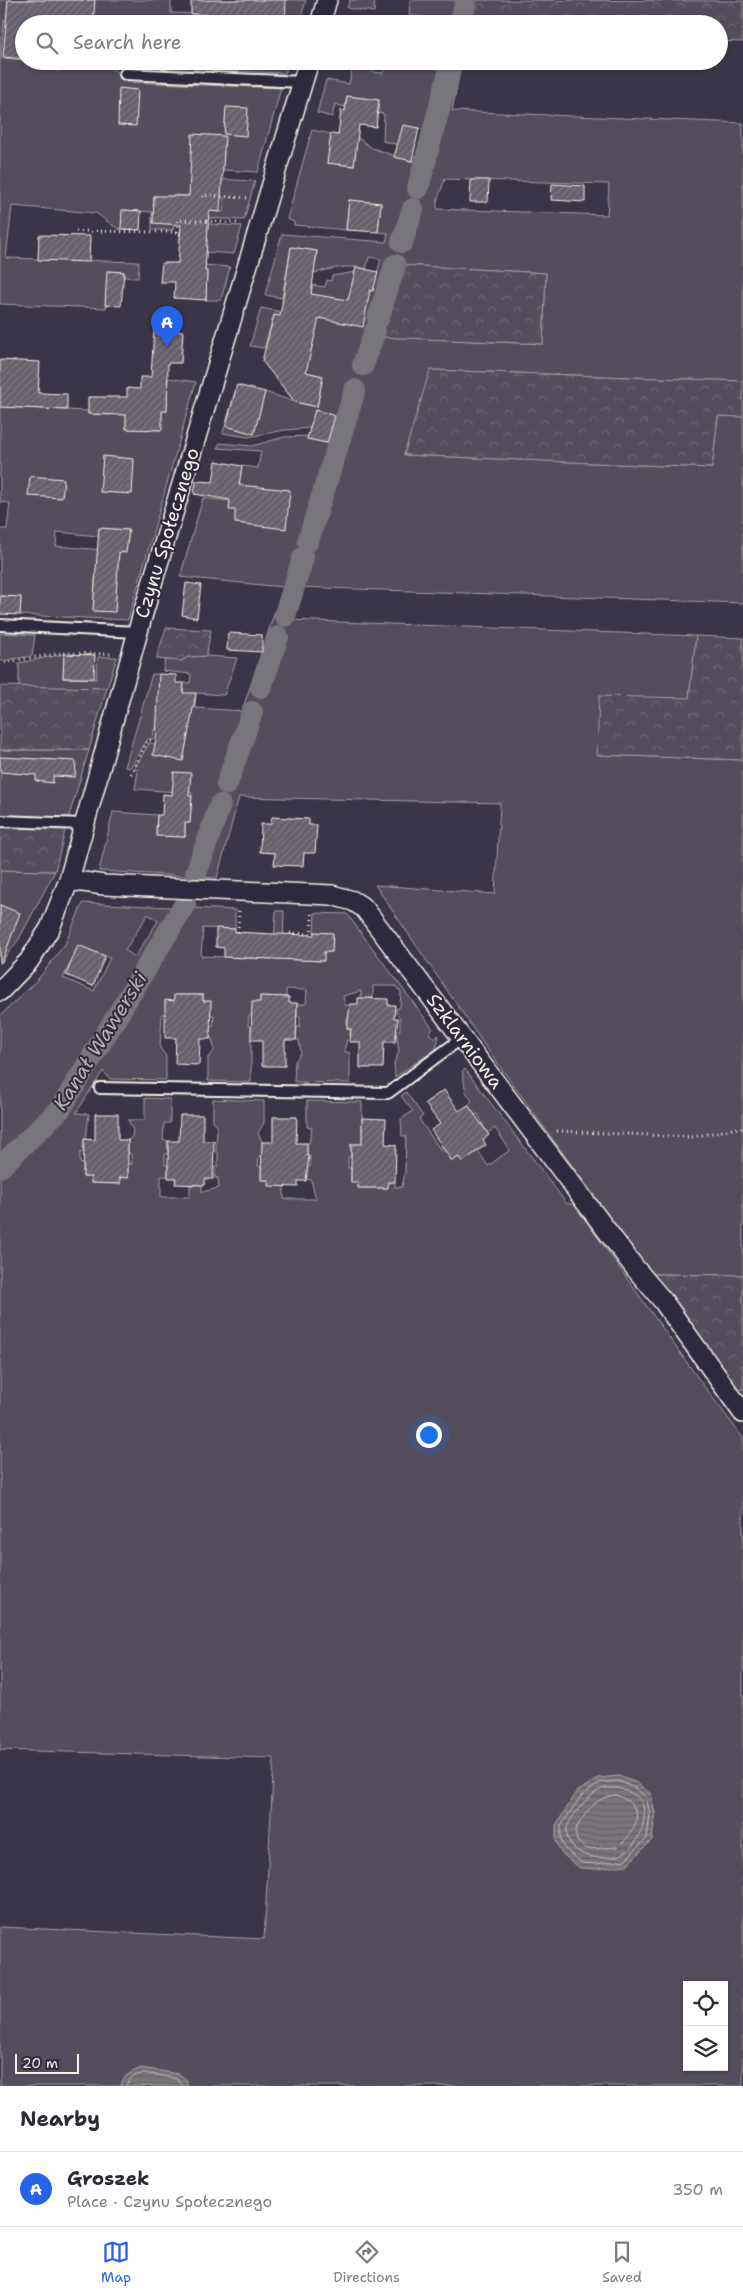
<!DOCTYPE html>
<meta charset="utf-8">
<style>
body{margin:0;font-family:"Shantell Sans",sans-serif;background:#f2f2f3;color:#2b2b33}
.controls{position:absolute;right:15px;bottom:15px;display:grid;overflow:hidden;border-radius:0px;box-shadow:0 1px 4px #0004}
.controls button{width:45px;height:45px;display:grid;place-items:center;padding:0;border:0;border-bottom:1px solid #e1e1e2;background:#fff;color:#2b2b33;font:25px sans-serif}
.scale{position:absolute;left:15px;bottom:12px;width:64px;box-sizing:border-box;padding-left:5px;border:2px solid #f4f1e8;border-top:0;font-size:14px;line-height:18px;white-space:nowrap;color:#f4f1e8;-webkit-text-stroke:4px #2f2a3d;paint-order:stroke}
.you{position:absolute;left:428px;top:1434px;width:18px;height:18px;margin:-12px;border:4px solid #fff;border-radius:50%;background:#1a73e8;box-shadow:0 0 0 8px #1a73e833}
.badge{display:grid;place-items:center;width:32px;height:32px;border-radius:50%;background:#2563eb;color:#fff;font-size:16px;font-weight:700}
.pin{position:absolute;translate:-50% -41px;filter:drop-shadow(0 1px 2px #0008)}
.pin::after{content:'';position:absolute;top:26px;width:18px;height:15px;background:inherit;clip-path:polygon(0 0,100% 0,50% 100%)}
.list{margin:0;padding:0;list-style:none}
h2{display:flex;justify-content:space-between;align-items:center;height:65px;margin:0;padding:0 20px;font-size:21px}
h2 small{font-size:16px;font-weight:400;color:#7c7c81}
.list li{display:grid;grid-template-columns:32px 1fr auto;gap:15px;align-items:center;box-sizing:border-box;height:75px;padding:0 20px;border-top:1px solid #e1e1e2}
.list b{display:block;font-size:19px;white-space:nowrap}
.list p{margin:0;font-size:16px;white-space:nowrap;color:#7c7c81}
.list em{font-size:16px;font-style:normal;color:#7c7c81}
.icon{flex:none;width:28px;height:28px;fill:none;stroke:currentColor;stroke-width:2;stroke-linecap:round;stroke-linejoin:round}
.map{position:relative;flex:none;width:743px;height:2086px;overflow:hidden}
.search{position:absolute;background:#fff;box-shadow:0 1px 4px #0004;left:15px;right:15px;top:15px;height:55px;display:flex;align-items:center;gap:12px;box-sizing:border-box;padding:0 18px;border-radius:28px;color:#7c7c81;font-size:19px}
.sheet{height:140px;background:#fff}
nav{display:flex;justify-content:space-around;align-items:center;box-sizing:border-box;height:70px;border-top:1px solid #e1e1e2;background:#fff;font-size:14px;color:#7c7c81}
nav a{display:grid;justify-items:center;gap:2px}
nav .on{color:#2563eb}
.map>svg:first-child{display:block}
.green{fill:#534e5c;stroke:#a4a0a2;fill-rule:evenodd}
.forest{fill:url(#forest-crowns);stroke:#a4a0a2}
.water{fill:url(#water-rules);stroke:#aaa6a7}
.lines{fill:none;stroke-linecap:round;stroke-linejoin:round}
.shore{stroke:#c2bfbc;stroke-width:1}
.canal{stroke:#78747b;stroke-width:22}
.building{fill:url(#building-hatch);stroke:#f4f1e8}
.service-casing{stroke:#f4f1e8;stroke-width:14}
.minor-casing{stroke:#f4f1e8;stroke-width:22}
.path{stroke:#f4f1e8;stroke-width:3;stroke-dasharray:1 4;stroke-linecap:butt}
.service{stroke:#2f2a3d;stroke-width:10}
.minor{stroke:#2f2a3d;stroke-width:19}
.labels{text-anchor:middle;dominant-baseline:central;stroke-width:4;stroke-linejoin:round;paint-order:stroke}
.street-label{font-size:19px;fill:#f4f1e8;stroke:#2f2a3d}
.water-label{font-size:20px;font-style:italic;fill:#b6b2b2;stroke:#2f2a3d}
</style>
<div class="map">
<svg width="743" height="2086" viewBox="0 0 743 2086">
<defs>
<pattern id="forest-crowns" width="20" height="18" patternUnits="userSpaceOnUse" patternTransform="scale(1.25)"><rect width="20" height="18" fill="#534e5c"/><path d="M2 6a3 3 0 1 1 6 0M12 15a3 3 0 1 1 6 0" fill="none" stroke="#6c6873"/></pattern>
<pattern id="water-rules" width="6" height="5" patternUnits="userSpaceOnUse" patternTransform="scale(1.25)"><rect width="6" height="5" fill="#78747b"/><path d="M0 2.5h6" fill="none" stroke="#636063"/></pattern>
<pattern id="building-hatch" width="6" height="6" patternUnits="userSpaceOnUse" patternTransform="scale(1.25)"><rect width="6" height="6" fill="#65616c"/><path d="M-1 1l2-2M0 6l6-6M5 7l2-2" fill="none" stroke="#7c7881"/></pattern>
</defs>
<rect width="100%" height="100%" fill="#3b3647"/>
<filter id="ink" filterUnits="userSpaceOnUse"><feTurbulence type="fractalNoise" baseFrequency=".02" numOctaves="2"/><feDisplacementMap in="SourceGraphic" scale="10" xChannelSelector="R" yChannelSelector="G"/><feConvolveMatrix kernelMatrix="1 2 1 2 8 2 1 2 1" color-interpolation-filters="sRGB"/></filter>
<g filter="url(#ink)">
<!-- green -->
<g class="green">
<path d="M 0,0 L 171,0 L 171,13 L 221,15 L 286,0 L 306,0 L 299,24 L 54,24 L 4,20 L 1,58 L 52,62 L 57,71 L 61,70 L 60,62 L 108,66 L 125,77 L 125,82 L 281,88 L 258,172 L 223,170 L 224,152 L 190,178 L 255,181 L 244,220 L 175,216 L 173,230 L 152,230 L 152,212 L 123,210 L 121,229 L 118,229 L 96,213 L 12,206 L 6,258 L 139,262 L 138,278 L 124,277 L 124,272 L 108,271 L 106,308 L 0,304 ZM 175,195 L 224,198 L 223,212 L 153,207 L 154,196 L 174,197 Z"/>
<path d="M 350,0 L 375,0 L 374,12 L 347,8 Z"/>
<path d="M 410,0 L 473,0 L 469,24 L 422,24 L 423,17 L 409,15 Z"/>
<path d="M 119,61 L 222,61 L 288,65 L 285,73 L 126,67 L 127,62 Z"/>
<path d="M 392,61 L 462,61 L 452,111 L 743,123 L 743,381 L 431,370 L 404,455 L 712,468 L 718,416 L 743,417 L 743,603 L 299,587 L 289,620 L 696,636 L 689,698 L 598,755 L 743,760 L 743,1275 L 651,1274 L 485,1046 L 375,885 L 495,894 L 500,803 L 239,797 L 217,878 L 99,871 L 113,812 L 157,815 L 156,836 L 185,837 L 185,823 L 190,823 L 192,793 L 135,789 L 138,770 L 134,769 L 149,743 L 155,744 L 154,755 L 183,760 L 188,735 L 154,729 L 153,739 L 148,739 L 130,768 L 125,767 L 152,674 L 159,674 L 183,694 L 184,683 L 190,683 L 191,674 L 163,671 L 165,660 L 181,661 L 188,657 L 206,656 L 237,658 L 224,695 L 196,693 L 195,708 L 242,711 L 283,587 L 180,577 L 203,498 L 255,504 L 259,488 L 239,485 L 242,466 L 258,468 L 261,451 L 217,448 L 220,443 L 252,446 L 284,437 L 308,436 L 308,439 L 327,443 L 334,416 L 316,410 L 310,428 L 285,430 L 248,437 L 223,433 L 237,385 L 227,426 L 254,433 L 265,392 L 295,402 L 317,407 L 323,376 L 298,370 L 304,322 L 274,315 L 264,348 L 250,346 L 261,308 L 319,319 L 323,305 L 310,302 L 312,285 L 325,287 L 327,280 L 331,281 L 332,276 L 355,272 L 352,286 L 372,291 L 381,259 L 369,257 L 366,269 C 348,264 331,269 314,273 L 317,251 L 291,247 L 282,298 L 265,295 L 282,234 L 386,242 L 388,233 L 378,232 L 381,203 L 349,200 L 346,230 L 294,225 L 294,222 L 287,219 L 312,130 L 331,134 L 328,163 L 354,166 L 357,137 L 372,148 L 416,163 L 427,130 L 404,126 L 402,146 L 383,141 L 384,114 L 377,113 L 379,100 L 347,96 L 345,107 L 335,104 L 332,117 L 317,113 L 326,80 L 349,84 L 353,64 L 373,66 L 373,72 L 383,73 L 384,68 L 391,68 ZM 445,179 L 609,184 L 607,215 L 437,209 L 437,201 ZM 402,265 L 546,273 L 543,344 L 380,337 Z"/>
<path d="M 208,224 L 242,226 L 234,254 L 206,252 Z"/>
<path d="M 176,263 L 230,267 L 221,300 L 206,300 L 207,271 L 177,270 Z"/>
<path d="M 168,378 L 196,382 L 128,620 L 20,615 L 21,597 L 0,596 L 0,529 L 7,529 L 10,503 L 0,502 L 0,407 L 88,411 L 88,414 L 111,415 L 127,397 L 126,429 L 161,430 L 162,411 L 167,411 ZM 99,528 L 128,530 L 126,552 L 56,546 L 57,532 L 98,536 ZM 95,578 L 117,579 L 93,611 Z"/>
<path d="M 0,633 L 35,635 L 32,656 L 0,661 Z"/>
<path d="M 64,654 L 63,678 L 96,679 L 98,657 L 117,657 L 107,688 L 19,687 L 19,663 Z"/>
<path d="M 0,750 L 89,750 L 68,819 L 0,817 Z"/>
<path d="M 0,870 L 55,871 L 19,939 L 0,964 Z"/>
<path d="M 83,903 L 235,910 L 235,929 L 203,928 L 201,956 L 273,959 L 276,911 L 284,911 L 283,959 L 323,961 L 324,952 L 332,952 L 333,934 L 314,932 L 315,913 L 347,914 L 433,1029 L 429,1033 L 434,1039 L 439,1035 L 436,1049 L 395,1077 L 394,1063 L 399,1052 L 396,1031 L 400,1030 L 400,1017 L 396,1013 L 396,1009 L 400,1007 L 401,992 L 395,986 L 373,986 L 373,998 L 361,998 L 361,991 L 343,996 L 345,1005 L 350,1005 L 350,1017 L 347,1018 L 347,1028 L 350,1029 L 350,1040 L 347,1040 L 344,1051 L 350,1053 L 350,1083 L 294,1082 L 295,1061 L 301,1053 L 299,1040 L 296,1040 L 297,1027 L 300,1027 L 300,1016 L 297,1016 L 297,1004 L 306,1004 L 307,990 L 286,989 L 286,997 L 260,996 L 260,1002 L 252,1015 L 249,1016 L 248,1026 L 251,1026 L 251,1082 L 208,1081 L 208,1057 C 216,1053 214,1047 212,1039 L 210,1039 L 210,1026 L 213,1026 L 214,1015 L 210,1015 L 203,1001 L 203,995 L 174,995 L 174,1001 L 165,1001 L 166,1014 L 162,1014 L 160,1048 L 166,1056 L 166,1080 L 110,1079 L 103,1071 L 76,1113 L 89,1114 L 86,1139 L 84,1139 L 83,1152 L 80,1153 L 80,1163 L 83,1164 L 83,1177 L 91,1177 L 91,1183 L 120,1184 L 120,1177 L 128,1177 L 128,1164 L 132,1164 L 131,1154 L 128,1153 L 128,1140 L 132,1137 L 133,1130 L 128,1120 L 145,1120 L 145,1098 L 170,1099 L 170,1123 L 164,1123 L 163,1140 L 168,1141 L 168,1154 L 165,1154 L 165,1165 L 168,1165 L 168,1176 L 161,1176 L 161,1197 L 190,1197 L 190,1185 L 202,1185 L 202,1192 L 219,1188 L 218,1178 L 215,1178 L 215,1167 L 218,1167 L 218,1152 L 216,1152 L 217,1126 L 213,1121 L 213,1099 L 264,1101 L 264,1123 L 258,1133 L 262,1142 L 262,1156 L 259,1156 L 258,1166 L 261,1167 L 261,1180 L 269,1180 L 284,1186 L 284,1199 L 316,1199 L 311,1180 L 306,1179 L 306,1167 L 310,1167 L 310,1157 L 307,1156 L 307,1143 L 309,1143 L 312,1128 L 307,1127 L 307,1101 L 362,1102 L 362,1144 L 351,1144 L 351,1157 L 348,1157 L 348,1168 L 351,1168 L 351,1181 L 358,1182 L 359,1188 L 387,1188 L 388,1182 L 395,1182 L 395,1187 L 402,1187 L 405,1172 L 406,1136 L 402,1136 L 401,1119 L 413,1111 L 401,1096 L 406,1092 L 423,1116 L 419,1119 L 442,1152 L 445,1150 L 452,1161 L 459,1157 L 462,1162 L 478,1151 L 488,1166 L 510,1150 L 495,1128 L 487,1133 L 478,1114 L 475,1115 L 468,1105 L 472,1101 L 466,1092 L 462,1071 L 465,1069 L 567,1204 L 574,1204 L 698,1378 L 743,1438 L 743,2086 L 0,2086 L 0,1927 L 264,1939 L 274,1758 L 0,1750 L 0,1016 L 39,978 L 65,944 ZM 148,914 L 158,921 L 135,957 L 125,950 ZM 78,946 L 110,958 L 94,991 L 63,978 ZM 687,1985 L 724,1985 L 724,2067 L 687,2067 Z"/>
</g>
<!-- forest -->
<g class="forest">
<path d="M 473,0 L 743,1 L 743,42 L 719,41 L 719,24 L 469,24 Z"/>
<path d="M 402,265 L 546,273 L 543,344 L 379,337 Z"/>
<path d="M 430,370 L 743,381 L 743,417 L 718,416 L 712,468 L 404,455 Z"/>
<path d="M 166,628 L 211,630 L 206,656 L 188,657 L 181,661 L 156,659 Z"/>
<path d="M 696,636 L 743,638 L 743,760 L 597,755 L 599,696 L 689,698 Z"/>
<path d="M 0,686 L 107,688 L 89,750 L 0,750 Z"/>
<path d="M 0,817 L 68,819 L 55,871 L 0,870 Z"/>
<path d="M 651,1274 L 743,1275 L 743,1390 L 738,1389 Z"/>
</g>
<!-- water -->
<g class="water">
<path d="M 619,1776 L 637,1783 L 651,1794 L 655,1813 L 652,1840 L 627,1865 L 596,1869 L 580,1868 L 561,1853 L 556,1841 L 556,1825 L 577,1792 L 598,1778 Z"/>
<path d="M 141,2068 L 179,2074 L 186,2079 L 188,2086 L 121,2086 C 122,2075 133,2072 141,2068 Z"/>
</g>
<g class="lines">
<!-- shore -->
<g class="shore">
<path d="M 618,1781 L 635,1788 L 646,1797 L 650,1814 L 647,1838 L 625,1860 L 596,1864 L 582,1863 L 565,1849 L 561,1840 L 561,1826 L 581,1796 L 600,1783 Z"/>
<path d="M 618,1788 C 625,1791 636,1793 641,1801 C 650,1818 638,1847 622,1854 C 610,1860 588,1859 578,1851 C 571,1846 565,1838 567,1828 C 571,1816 590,1793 602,1789 C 607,1787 613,1788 618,1788 Z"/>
<path d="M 616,1795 C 648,1807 638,1829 618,1847 L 587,1849 L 577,1841 L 575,1830 C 586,1813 594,1797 616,1795 Z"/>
<path d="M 126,2086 C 132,2066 162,2076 177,2079 L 183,2086"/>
</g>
<!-- canal -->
<g class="canal">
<path d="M 461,22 L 466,0"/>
<path d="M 418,188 L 452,61"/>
<path d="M 402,242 L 413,209"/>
<path d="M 378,319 L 395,265"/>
<path d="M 363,365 L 375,331"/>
<path d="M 308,541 L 355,390"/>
<path d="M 285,616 L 303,558"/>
<path d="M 261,687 L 278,637"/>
<path d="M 227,784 L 252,712"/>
<path d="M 196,873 L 220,805"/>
<path d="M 0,1167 L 61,1108 L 185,904"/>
</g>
</g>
<!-- building -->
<g class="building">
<path d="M 8,0 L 95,0 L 93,24 L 24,24 L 24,59 L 3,57 Z"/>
<path d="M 191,0 L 286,0 L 285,24 L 241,24 L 241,16 L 191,14 Z"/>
<path d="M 119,88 L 138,90 L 136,126 L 118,125 Z"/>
<path d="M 347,96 L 379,100 L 376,127 L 359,125 L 354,166 L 327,163 L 331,134 L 338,135 L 341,110 L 345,111 Z"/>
<path d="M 226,107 L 248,108 L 246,136 L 224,134 Z"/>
<path d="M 403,125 L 419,128 L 412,161 L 394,157 Z"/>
<path d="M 192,134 L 225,136 L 220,212 L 209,211 L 205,271 L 207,271 L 206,300 L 174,298 L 175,282 L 160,282 L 162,263 L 178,263 L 181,225 L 153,223 L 154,196 L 189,196 Z"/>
<path d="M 471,180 L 489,180 L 488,202 L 470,202 Z"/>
<path d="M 552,184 L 585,186 L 585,202 L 551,200 Z"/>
<path d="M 349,200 L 381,203 L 378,232 L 346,230 Z"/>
<path d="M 122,210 L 141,211 L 140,230 L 121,229 Z"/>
<path d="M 39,235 L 90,236 L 89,262 L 38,260 Z"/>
<path d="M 291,247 L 317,251 L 311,294 L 348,300 L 356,267 L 378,272 L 373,291 L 370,290 L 363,327 L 319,318 L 306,372 L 323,376 L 317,407 L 295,402 L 262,361 L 274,315 L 280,316 Z"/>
<path d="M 107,271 L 124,272 L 121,306 L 105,305 Z"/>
<path d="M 154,330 L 183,331 L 181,363 L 168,363 L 167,411 L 162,411 L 162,430 L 126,429 L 126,415 L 88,414 L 88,397 L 127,397 L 127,388 L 140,389 L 140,377 L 151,377 Z"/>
<path d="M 0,360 L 40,362 L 38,393 L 67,394 L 67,410 L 0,407 Z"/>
<path d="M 237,385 L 265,392 L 254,434 L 226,426 Z"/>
<path d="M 315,410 L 335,416 L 327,443 L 307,439 Z"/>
<path d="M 103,456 L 134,459 L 132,494 L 100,492 Z"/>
<path d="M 216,461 L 242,466 L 239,485 L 290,490 L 286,529 L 235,523 L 235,510 L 229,510 L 230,500 L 194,494 L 196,481 L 213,482 Z"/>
<path d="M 30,476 L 64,479 L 62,498 L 28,496 Z"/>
<path d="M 99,528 L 129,530 L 126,553 L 119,552 L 115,612 L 93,611 Z"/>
<path d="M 186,583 L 201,585 L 197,618 L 182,615 Z"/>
<path d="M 0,596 L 21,597 L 20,615 L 0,614 Z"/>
<path d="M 228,633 L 262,635 L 262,652 L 227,650 Z"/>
<path d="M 64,654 L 95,655 L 94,678 L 63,678 Z"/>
<path d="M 159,674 L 176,675 L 176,683 L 184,683 L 183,693 L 196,693 L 183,761 L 153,755 L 156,739 Z"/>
<path d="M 0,757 L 76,761 L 75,777 L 53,776 L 53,783 L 36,781 L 36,775 L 0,772 Z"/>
<path d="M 174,772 L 191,773 L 189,796 L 192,796 L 190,823 L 185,823 L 185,837 L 156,836 L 157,815 L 162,815 L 163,794 L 172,795 Z"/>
<path d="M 272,817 L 309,819 L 309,825 L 317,825 L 315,853 L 304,853 L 303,866 L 274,865 L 275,853 L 260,852 L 261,824 L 271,824 Z"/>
<path d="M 0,905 L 20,913 L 2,962 L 0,961 Z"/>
<path d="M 216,928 L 235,929 L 235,932 L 274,934 L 314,935 L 314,932 L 333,933 L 332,952 L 324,952 L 324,961 L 224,957 L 224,948 L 216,947 Z"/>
<path d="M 78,945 L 105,956 L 93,986 L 66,975 Z"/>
<path d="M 174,995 L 203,995 L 203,1001 L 211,1001 L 210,1039 L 200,1039 L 199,1065 L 175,1064 L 176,1038 L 165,1038 L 165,1000 L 174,1001 Z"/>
<path d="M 260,996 L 289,997 L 289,1003 L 297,1003 L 296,1040 L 285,1040 L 285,1066 L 262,1066 L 262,1040 L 251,1040 L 252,1002 L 260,1002 Z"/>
<path d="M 358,998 L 388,999 L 388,1005 L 395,1005 L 394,1018 L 398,1018 L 395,1042 L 384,1042 L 383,1068 L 360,1068 L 360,1042 L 350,1042 L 351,1029 L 347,1029 L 350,1004 L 358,1004 Z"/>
<path d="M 444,1090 L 459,1111 L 468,1105 L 489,1135 L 483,1140 L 486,1145 L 462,1162 L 459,1157 L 452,1161 L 431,1130 L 440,1124 L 425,1103 Z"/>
<path d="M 95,1114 L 118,1114 L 118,1140 L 128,1140 L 128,1178 L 120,1177 L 120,1184 L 91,1183 L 91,1177 L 83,1177 L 84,1139 L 95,1140 Z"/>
<path d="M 180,1115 L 203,1115 L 203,1141 L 214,1141 L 213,1179 L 205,1179 L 205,1185 L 175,1184 L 176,1178 L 168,1178 L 168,1141 L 179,1141 Z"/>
<path d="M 273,1117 L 297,1117 L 296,1143 L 307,1143 L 307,1156 L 309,1156 L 306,1181 L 298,1181 L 298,1187 L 269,1186 L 269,1180 L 261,1180 L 262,1142 L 273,1142 Z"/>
<path d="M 362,1118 L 386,1119 L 385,1144 L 396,1145 L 395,1182 L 388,1182 L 388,1188 L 358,1188 L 358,1182 L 351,1182 L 351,1144 L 362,1144 Z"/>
</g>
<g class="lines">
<defs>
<g id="service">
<path d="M 125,74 L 303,82"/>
<path d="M 0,625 L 137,632"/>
<path d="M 0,821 L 84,824"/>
<path d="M 100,1088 L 388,1093 L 462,1038"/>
</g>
<g id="minor">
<path d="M 320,24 L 327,0"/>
<path d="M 69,880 L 104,885 L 332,895 L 353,901 L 364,908 L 635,1268 L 663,1301 L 743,1413"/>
<path d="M 0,991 L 29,961 L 50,928 L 69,880 L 142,617 L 309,61"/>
</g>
</defs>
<!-- service casing -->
<use href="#service" class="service-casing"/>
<!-- minor casing -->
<use href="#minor" class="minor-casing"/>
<!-- path -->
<g class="path">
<path d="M 203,197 L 203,195 L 248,198"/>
<path d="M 76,231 L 177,232"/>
<path d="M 180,234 L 177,234 L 178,220 L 241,223"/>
<path d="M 0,663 L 63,653 L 113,654"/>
<path d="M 131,774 L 148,740 L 156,741"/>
<path d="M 238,932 L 239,910"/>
<path d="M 290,933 L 311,934 L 312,913"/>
<path d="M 557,1131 L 692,1137 L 743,1127"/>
</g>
<!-- service -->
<use href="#service" class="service"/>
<!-- minor -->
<use href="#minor" class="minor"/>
</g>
</g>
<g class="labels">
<!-- street labels -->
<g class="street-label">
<text transform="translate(167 533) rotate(-73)">Czynu Społecznego</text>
<text transform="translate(465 1041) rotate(53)">Szklarniowa</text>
</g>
<!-- water labels -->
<g class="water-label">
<text transform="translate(100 1041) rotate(-58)">Kanał Wawerski</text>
</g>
</g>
</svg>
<div class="controls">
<button><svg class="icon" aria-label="locate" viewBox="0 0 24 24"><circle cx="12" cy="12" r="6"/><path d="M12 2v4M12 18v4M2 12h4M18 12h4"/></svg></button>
<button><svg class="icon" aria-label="layers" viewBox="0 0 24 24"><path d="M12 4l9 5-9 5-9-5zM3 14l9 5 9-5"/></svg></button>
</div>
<div class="scale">20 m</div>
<div class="you"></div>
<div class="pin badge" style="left:167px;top:347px">A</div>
<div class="search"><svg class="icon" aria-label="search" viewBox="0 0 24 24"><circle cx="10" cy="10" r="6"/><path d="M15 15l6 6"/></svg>Search here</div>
</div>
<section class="sheet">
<h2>Nearby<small></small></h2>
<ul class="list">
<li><span class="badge">A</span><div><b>Groszek</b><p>Place · Czynu Społecznego</p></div><em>350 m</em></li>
</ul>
</section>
<nav>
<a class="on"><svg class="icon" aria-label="map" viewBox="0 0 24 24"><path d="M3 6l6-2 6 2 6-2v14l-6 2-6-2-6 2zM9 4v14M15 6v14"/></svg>Map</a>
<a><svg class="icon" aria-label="directions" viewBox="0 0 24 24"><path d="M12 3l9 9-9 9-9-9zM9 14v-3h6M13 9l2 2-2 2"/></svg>Directions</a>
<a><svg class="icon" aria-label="saved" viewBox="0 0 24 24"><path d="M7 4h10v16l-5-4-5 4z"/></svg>Saved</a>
</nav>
